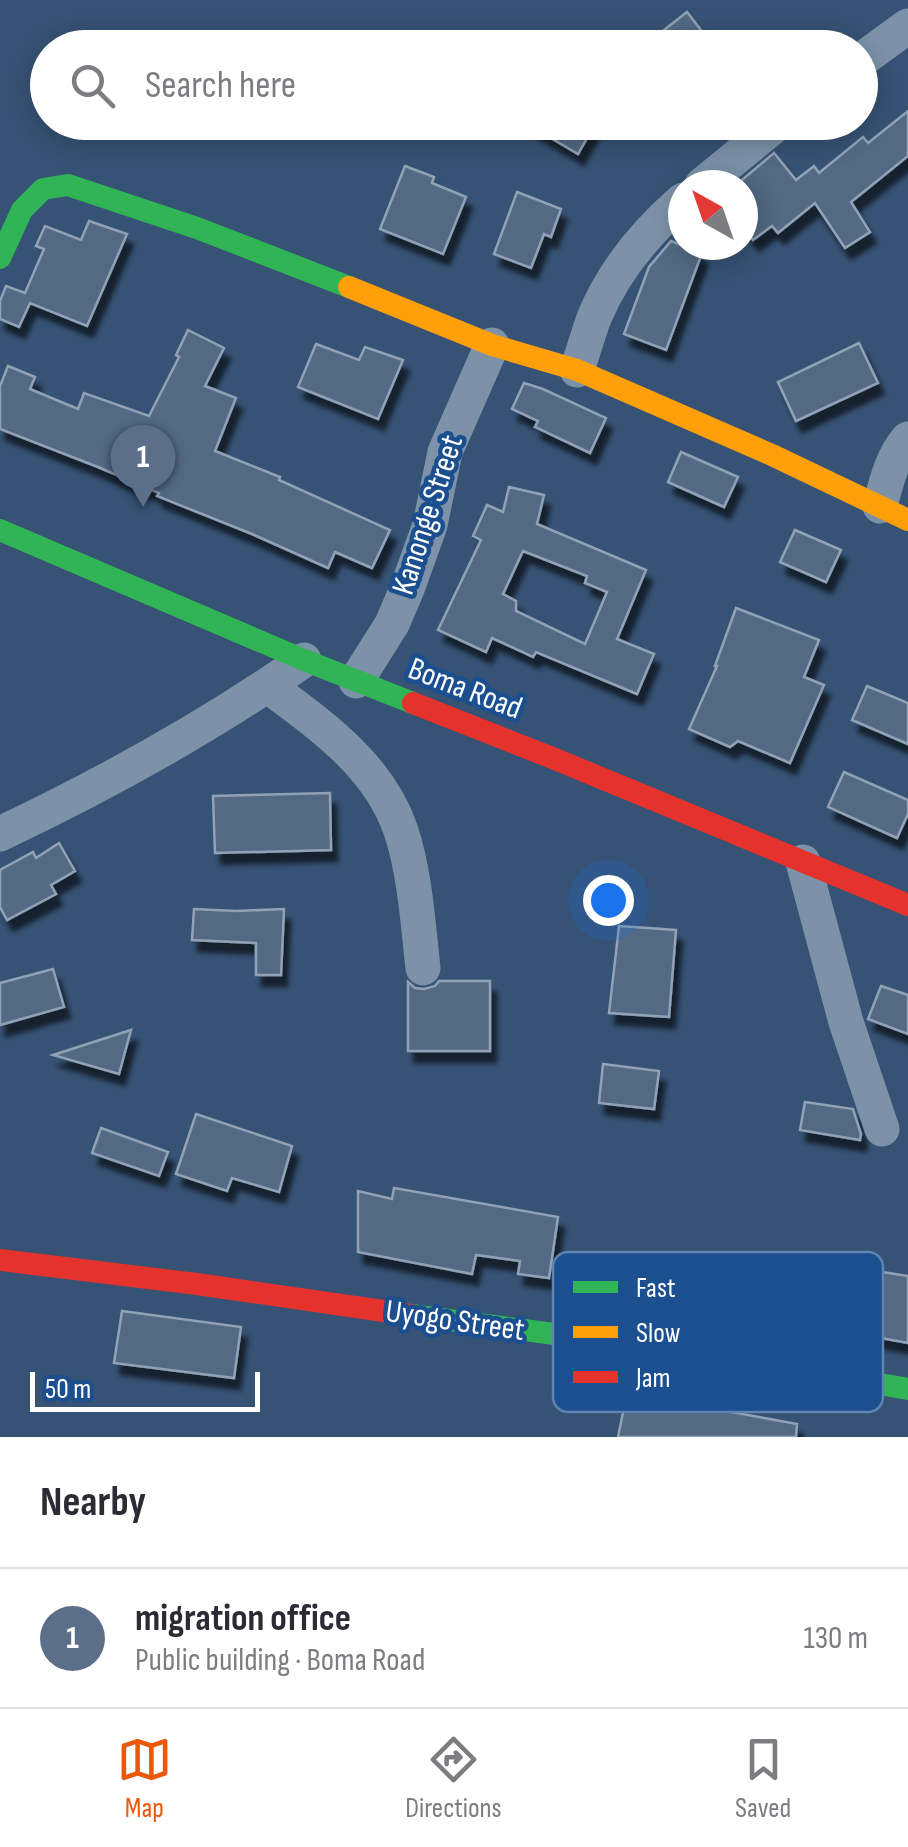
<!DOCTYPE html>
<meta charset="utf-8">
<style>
body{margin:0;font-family:"Sofia Sans Condensed",sans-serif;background:#f7f7f7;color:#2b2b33}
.compass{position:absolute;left:668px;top:170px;width:90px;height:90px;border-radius:50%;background:#fff;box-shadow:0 5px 25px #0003;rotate:320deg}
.scale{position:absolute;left:30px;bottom:25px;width:230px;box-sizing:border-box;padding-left:10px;border:5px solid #fff;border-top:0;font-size:28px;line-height:35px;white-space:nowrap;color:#fff;-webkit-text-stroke:8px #1b4f8f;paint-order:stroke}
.you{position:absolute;left:608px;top:900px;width:35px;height:35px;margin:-25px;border:8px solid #fff;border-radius:50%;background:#1a73e8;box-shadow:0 0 0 15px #1a73e833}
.badge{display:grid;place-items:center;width:65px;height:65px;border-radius:50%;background:#ea580c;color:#fff;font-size:32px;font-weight:700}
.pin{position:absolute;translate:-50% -82px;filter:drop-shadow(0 2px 5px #0008)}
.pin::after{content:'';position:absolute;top:52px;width:35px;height:30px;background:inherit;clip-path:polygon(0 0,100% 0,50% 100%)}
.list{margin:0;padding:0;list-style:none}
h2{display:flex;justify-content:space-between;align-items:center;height:130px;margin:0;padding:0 40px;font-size:42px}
h2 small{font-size:32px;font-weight:400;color:#7c7c81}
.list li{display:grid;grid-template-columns:65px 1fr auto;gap:30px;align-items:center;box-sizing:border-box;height:140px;padding:0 40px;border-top:2px solid #e1e1e2}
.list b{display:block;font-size:38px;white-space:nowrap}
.list p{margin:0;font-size:32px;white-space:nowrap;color:#7c7c81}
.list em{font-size:32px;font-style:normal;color:#7c7c81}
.icon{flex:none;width:55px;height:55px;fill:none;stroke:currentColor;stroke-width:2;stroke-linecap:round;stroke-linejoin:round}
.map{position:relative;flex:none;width:908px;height:1437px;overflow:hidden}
.search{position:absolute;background:#fff;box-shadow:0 5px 25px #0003;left:30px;right:30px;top:30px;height:110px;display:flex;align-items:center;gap:25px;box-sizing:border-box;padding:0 35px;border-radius:55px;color:#7c7c81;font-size:38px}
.sheet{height:270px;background:#fff}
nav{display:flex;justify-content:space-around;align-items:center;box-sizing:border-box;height:140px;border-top:2px solid #e1e1e2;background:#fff;font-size:28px;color:#7c7c81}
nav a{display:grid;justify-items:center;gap:5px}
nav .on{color:#ea580c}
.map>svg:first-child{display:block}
.building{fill:#526984;stroke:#92a2b6;stroke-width:2.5;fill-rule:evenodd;filter:url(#shadow)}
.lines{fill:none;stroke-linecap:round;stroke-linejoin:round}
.street{stroke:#7d92a8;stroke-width:35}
.fast{stroke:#30b455;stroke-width:22}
.slow{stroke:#ff9f0a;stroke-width:22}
.jam{stroke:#e5322d;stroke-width:22}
.labels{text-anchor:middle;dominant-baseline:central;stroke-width:9;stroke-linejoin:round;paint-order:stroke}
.street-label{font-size:32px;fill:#fff;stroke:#1b4f8f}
.key{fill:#1b4f8f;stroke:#5f84b1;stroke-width:2.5}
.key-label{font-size:28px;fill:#fff}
</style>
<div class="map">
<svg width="908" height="1437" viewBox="0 0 908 1437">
<defs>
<filter id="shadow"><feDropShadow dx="6" dy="11" stdDeviation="2.5" flood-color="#0009"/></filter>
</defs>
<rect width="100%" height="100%" fill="#365274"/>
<!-- building -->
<g class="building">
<path d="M 687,12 L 715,48 L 641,48 Z"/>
<path d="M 908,111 L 908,156 L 851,202 L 870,232 L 845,248 L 815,203 L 778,233 L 772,226 L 753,240 L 743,226 L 743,185 L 736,185 L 774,153 L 796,180 L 814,166 L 819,173 L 863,137 L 868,143 Z"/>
<path d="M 524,122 L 596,122 L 578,154 Z"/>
<path d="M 405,166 L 434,177 L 432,183 L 466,197 L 443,254 L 380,229 Z"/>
<path d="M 517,192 L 561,209 L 551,237 L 544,234 L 531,268 L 494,254 Z"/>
<path d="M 89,221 L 127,234 L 87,326 L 30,303 L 19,327 L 0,319 L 0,301 L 6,286 L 25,293 L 44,249 L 36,246 L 45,226 L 81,240 Z"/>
<path d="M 671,241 L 702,253 L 666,350 L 624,334 L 649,267 Z"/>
<path d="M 188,330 L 224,348 L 205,386 L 236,398 L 215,451 L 280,477 L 279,480 L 390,530 L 372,568 L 335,552 L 328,568 L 252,534 L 157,496 L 159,493 L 98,467 L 0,429 L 0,386 L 8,366 L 35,377 L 30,389 L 78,409 L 84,393 L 149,416 L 179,357 L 176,355 Z"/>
<path d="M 859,343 L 878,383 L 796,421 L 778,382 Z"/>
<path d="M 316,344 L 359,360 L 365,347 L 403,360 L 378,419 L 298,387 Z"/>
<path d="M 524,383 L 543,389 L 606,418 L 590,453 L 535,427 L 538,421 L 512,409 Z"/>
<path d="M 681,452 L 738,477 L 724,507 L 668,482 Z"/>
<path d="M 509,487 L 544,495 L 537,524 L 646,570 L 617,639 L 654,654 L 637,694 L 536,652 L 533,657 L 492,638 L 486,652 L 438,630 L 481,540 L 473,536 L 487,505 L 503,512 ZM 523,551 L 587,576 L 585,583 L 607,592 L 585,644 L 516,611 L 516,601 L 503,594 Z"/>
<path d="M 795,530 L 841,550 L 826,582 L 780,562 Z"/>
<path d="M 736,608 L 819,640 L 804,677 L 824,685 L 790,763 L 738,741 L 730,747 L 689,729 L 717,666 L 715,666 Z"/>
<path d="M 867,686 L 908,703 L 908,744 L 852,720 Z"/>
<path d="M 844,772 L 908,800 L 908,814 L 897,838 L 828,807 Z"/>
<path d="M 330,793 L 331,850 L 215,853 L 213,796 Z"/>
<path d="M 59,843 L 75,871 L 51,885 L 56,894 L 7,920 L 0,907 L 0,870 L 33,852 L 36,858 Z"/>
<path d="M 194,909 L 236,911 L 284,909 L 281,975 L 256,975 L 256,943 L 192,940 Z"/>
<path d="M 619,926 L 676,930 L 669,1017 L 609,1013 Z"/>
<path d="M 53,969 L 64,1007 L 0,1025 L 0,983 Z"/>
<path d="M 439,981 L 490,981 L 490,1051 L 408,1051 L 408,982 L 415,988 L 424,989 L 435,986 Z"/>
<path d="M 881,986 L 908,995 L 908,1034 L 868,1019 Z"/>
<path d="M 131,1030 L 119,1074 L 53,1055 Z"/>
<path d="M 603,1064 L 659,1071 L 654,1109 L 599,1103 Z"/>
<path d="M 805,1102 L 853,1109 L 861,1134 L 860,1140 L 800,1130 Z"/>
<path d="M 196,1114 L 292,1146 L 279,1192 L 232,1178 L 227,1191 L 176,1174 Z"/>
<path d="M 101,1128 L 168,1152 L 159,1176 L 92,1153 Z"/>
<path d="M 394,1188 L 558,1217 L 549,1278 L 518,1274 L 520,1261 L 476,1255 L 472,1274 L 358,1252 L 358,1191 L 392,1199 Z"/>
<path d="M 857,1268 L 908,1276 L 908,1343 L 854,1333 L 856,1326 L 821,1320 L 830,1281 L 850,1287 Z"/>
<path d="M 122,1311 L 241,1327 L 234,1378 L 114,1363 Z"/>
<path d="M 627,1393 L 797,1424 L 796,1437 L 618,1437 Z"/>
</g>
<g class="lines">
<!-- street -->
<g class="street">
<path d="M 860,61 L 908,26"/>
<path d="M 702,185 L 779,122"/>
<path d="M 577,370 C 583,352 588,335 594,318 C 613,272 646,232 683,200"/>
<path d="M 880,506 C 886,483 892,457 908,439"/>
<path d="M 356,681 L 392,624 L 407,589 L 430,525 L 445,452 L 492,345"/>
<path d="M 268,686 C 320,725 379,765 401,831 C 415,873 418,924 423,968"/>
<path d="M 0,834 C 105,784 209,727 304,660"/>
<path d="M 803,862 L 846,1022 L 882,1129"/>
</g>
<!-- fast -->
<g class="fast">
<path d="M 0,258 L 22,210 L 43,189 L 68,185 L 197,228 L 349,287"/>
<path d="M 0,530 L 304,660 L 413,703"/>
<path d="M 411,1315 L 707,1354 L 908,1389"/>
</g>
<!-- slow -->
<path class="slow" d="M 349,287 L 492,345 L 577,370 L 772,455 L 908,520"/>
<!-- jam -->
<g class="jam">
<path d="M 413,703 L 555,759 L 908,905"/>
<path d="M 0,1260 L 197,1284 L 411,1315"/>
</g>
</g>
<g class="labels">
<!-- street labels -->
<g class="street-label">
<text transform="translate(428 515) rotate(-72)">Kanonge Street</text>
<text transform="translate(465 689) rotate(21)">Boma Road</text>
<text transform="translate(455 1321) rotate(8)">Uyogo Street</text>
</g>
</g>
<!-- legend -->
<rect x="553" y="1252" width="330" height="160" rx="15" class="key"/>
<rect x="573" y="1281" width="45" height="12" fill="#30b455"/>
<rect x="573" y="1326" width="45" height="12" fill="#ff9f0a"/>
<rect x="573" y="1371" width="45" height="12" fill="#e5322d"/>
<g class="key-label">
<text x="636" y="1297">Fast</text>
<text x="636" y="1342">Slow</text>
<text x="636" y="1387">Jam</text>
</g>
</svg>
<svg class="compass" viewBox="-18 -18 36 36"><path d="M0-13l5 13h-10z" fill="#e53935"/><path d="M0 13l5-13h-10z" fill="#7c7c81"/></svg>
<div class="scale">50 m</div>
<div class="you"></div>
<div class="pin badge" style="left:143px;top:507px;background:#5c6f8a">1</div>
<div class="search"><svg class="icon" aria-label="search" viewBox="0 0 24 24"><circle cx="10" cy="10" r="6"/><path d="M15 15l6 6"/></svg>Search here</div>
</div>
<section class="sheet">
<h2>Nearby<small></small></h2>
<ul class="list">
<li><span class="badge" style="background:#5c6f8a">1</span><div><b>migration office</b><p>Public building · Boma Road</p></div><em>130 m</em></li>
</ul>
</section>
<nav>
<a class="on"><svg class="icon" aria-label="map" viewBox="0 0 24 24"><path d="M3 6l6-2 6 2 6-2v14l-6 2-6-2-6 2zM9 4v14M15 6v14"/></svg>Map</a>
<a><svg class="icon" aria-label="directions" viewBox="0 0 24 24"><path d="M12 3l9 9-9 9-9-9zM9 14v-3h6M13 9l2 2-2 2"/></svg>Directions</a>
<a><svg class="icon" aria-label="saved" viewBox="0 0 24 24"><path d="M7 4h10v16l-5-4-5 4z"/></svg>Saved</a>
</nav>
